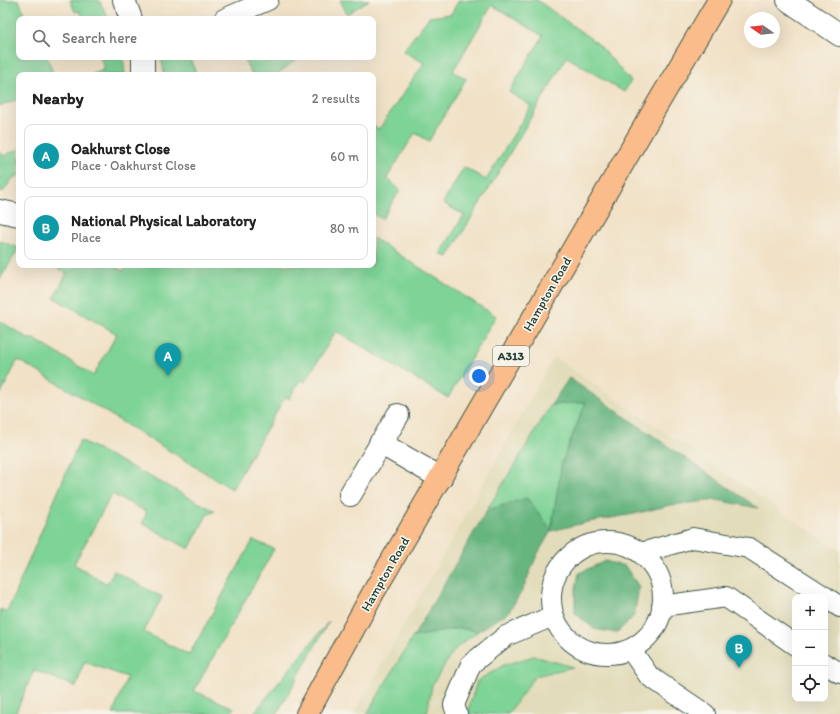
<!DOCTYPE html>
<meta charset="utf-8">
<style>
body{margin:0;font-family:Itim,sans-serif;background:#f6f6f6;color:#222}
.controls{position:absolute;right:12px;bottom:12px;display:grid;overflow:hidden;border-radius:8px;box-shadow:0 4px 16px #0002}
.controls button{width:36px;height:36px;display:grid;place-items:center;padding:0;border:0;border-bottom:1px solid #e0e0e0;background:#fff;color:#222;font:20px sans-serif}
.compass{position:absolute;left:744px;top:12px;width:36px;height:36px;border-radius:50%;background:#fff;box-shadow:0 4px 16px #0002;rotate:284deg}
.you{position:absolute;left:479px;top:376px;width:14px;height:14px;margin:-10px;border:3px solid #fff;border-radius:50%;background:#1a73e8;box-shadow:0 0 0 6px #1a73e833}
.badge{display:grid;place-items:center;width:26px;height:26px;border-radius:50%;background:#db2777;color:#fff;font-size:13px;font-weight:700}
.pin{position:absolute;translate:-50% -33px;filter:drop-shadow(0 1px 2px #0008)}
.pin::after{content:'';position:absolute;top:21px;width:14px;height:12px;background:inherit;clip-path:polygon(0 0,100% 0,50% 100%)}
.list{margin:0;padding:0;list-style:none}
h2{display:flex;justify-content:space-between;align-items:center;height:52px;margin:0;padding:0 16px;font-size:17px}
h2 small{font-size:13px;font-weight:400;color:#767676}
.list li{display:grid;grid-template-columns:26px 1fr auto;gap:12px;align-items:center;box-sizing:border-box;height:64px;margin:0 8px 8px;padding:0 8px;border:1px solid #e0e0e0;border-radius:8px}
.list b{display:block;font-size:15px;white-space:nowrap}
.list p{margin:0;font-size:13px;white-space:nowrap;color:#767676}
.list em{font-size:13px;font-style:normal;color:#767676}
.icon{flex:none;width:22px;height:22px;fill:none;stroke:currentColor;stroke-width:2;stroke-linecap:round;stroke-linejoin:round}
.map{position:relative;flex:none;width:840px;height:714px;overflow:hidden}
.search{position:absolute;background:#fff;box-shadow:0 4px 16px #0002;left:16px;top:16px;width:360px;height:44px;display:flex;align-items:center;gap:10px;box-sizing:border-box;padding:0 14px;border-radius:8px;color:#767676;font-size:15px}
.panel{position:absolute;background:#fff;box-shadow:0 4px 16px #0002;left:16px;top:72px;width:360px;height:196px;border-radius:8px}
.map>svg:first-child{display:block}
.built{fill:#e2dcba;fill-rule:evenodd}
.green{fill:#7ed396;stroke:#4e8865}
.forest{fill:#66b57f;stroke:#42795a}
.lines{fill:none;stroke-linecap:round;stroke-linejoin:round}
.lane-casing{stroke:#3e564a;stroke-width:22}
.street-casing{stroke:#3e564a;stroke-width:24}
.primary-casing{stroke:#3e564a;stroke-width:24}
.lane{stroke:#fff;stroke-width:20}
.street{stroke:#fff;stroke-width:22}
.primary{stroke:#f9bc8a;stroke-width:22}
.labels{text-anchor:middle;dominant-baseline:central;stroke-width:3.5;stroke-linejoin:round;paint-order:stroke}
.shield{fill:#f7f3e8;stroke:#60746a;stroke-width:1}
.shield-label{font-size:12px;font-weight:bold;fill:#1f3d34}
.street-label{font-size:13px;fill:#1f3d34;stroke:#f7f3e8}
</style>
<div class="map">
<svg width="840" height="714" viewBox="0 0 840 714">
<rect width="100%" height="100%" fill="#f7f3e8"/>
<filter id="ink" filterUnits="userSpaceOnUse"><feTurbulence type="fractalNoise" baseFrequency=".025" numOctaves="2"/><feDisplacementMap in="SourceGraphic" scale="8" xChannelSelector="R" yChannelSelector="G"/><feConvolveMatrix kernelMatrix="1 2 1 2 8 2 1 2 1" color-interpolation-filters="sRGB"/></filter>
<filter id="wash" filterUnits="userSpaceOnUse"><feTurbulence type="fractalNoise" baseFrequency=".012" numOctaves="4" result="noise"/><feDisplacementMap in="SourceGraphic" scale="16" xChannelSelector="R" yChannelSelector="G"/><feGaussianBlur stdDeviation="0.9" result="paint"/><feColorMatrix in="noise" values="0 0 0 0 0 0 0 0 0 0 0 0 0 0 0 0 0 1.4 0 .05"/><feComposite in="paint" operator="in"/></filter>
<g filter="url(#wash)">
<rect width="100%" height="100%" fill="#f1e2c7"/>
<!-- built -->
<path class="built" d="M 554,357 L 840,551 L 840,714 L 354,714 ZM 795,597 L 825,597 L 825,699 L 795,699 Z"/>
<!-- green -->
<g class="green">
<path d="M 0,0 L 19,0 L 26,19 L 19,19 L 19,57 L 47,57 L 54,75 L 19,75 L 19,99 L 0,106 Z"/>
<path d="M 70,0 L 99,0 L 109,19 L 84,19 L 80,11 L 75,12 Z"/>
<path d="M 340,0 L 369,0 L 347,14 Z"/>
<path d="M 459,0 L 537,0 L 598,44 L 631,81 L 624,92 L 567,57 L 448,257 L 440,254 L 464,215 L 443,203 L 464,167 L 486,180 L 531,106 L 509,92 L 543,36 L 492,5 L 453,71 L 466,79 L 429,141 L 415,133 L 387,178 L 400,190 L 382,219 L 373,214 L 373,125 L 379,129 L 424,63 L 403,51 L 429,17 L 451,14 Z"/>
<path d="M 100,57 L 123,57 L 125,75 L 91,75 L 105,69 Z"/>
<path d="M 160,57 L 189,57 L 196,73 L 192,75 L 164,75 L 163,66 Z"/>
<path d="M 243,57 L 300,57 L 276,75 L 252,75 Z"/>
<path d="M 19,149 L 19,175 L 11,180 L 4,191 L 0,192 L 0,153 L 1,152 L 3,156 Z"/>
<path d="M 373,238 L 496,316 L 448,398 L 336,331 L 305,382 L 300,380 L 289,399 L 285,397 L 232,489 L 81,397 L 18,360 L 0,395 L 0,321 L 29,339 L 34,339 L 90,373 L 93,376 L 117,334 L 58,300 L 54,298 L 67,273 L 50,265 L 112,265 L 123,271 L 127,265 L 373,265 Z"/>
<path d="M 0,241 L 19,248 L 0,279 Z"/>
<path d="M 586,402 L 562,462 L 551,531 L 487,510 L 551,405 Z"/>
<path d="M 80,440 L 215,511 L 207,515 L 189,549 L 142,523 L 147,512 L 112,494 L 74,564 L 107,584 L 114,571 L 162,597 L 144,632 L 189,655 L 253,540 L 274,549 L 194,691 L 234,708 L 229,714 L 113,714 L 127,677 L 84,662 L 76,687 L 34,670 L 16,712 L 19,714 L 0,714 L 0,609 L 7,612 Z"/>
<path d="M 329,621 L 277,714 L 253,714 Z"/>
<path d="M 459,628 L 478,631 L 454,650 L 432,685 L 427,714 L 367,714 L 413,637 Z"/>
<path d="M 534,656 L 573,667 L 535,676 L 508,714 L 467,714 L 477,681 L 504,665 Z"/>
</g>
<!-- forest -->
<g class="forest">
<path d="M 569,378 L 758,508 L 717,500 L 671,505 L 634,514 L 588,522 L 551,531 L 537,555 L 522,591 L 508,613 L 478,631 L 459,628 L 413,637 L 487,510 L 527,498 L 551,530 L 562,462 L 586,402 L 551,405 Z"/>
<path d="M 605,561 L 625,566 L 639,587 L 634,616 L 617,633 L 594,629 L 575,613 L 575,593 L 579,573 Z"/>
</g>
</g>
<g filter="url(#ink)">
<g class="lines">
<defs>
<g id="lane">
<path d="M 224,19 L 268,0"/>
<circle cx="607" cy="598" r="56"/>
<path d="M 641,553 L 693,538 L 749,548 L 825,597"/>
<path d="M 825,597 L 840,607"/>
<path d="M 662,606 L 726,597 L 795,645"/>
<path d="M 631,650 L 649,676 L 705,714"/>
<path d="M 825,664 L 840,673"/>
<path d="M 457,714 L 454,705 L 471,664 L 506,636 L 553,616"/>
</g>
<g id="street">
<path d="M 124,0 L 131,19"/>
<path d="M 788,0 L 840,35"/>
<path d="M 143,57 L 143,75"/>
<path d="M 0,211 L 19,215"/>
<path d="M 380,443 L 441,478"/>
<path d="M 350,495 L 398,415"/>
</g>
<path id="primary" d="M 307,714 L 373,593 L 654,110 L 719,0"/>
</defs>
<!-- lane casing -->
<use href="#lane" class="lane-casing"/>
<!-- street casing -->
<use href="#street" class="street-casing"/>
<!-- primary casing -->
<use href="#primary" class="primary-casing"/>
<!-- lane -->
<use href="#lane" class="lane"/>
<!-- street -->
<use href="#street" class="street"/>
<!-- primary -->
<use href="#primary" class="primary"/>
</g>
</g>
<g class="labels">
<!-- shield labels -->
<rect class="shield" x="493" y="346" width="36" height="20" rx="3"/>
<g class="shield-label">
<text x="511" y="356">A313</text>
</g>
<!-- street labels -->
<g class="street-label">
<text transform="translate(547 294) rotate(-60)">Hampton Road</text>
<text transform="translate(385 574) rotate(-60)">Hampton Road</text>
</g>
</g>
</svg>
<div class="controls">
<button>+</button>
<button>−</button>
<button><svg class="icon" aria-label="locate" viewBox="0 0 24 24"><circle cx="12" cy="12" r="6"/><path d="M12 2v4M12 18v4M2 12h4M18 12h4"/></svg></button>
</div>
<svg class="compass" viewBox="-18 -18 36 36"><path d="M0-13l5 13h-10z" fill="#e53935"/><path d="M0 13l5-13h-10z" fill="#767676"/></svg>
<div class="you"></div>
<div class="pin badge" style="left:168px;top:376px;background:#0f9aa8">A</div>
<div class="pin badge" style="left:739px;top:668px;background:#0f9aa8">B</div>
<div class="search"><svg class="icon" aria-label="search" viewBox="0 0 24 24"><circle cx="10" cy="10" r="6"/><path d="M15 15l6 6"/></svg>Search here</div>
<section class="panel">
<h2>Nearby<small>2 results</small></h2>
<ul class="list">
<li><span class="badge" style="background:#0f9aa8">A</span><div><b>Oakhurst Close</b><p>Place · Oakhurst Close</p></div><em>60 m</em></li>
<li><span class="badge" style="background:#0f9aa8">B</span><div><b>National Physical Laboratory</b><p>Place</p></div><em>80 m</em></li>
</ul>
</section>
</div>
